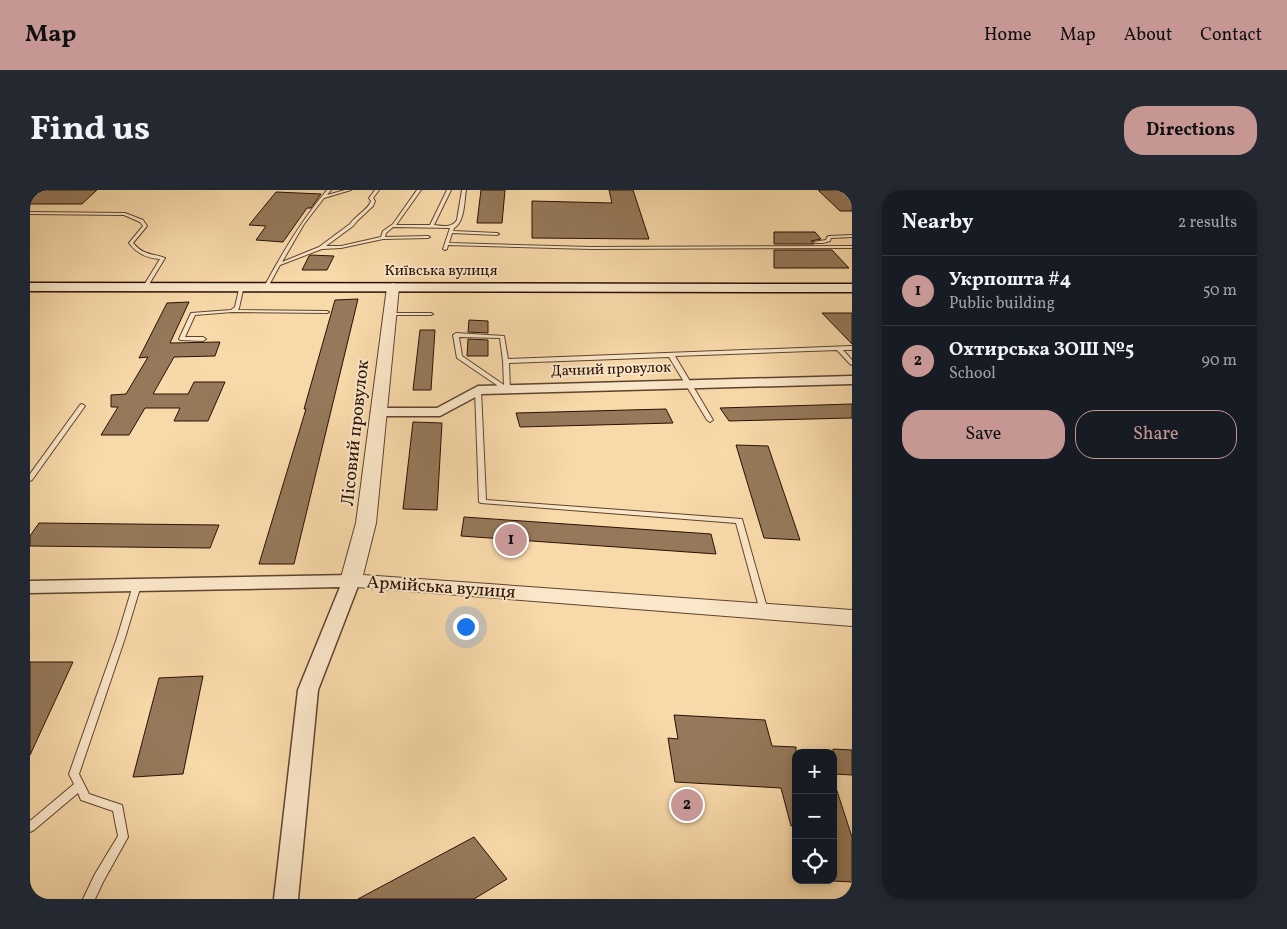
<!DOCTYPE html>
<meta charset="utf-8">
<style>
body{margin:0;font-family:Vollkorn,serif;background:#242831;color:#f1f3f6}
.controls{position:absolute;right:15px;bottom:15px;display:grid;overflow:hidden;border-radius:10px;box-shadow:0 2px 8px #0003}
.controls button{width:45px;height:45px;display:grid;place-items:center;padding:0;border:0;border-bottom:1px solid #363941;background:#171b24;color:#f1f3f6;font:25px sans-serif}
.you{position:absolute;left:435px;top:436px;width:18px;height:18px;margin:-12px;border:4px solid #fff;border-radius:50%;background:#1a73e8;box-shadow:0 0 0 8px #1a73e833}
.badge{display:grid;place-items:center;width:32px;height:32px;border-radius:50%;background:#c59692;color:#111;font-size:16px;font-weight:700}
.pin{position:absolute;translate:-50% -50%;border:2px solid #fff;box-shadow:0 1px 5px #0006}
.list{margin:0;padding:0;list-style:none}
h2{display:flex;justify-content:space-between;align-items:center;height:65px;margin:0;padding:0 20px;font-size:21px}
h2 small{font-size:16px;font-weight:400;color:#9ea1a6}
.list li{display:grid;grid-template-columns:32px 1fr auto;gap:15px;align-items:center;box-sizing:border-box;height:70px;padding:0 20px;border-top:1px solid #363941}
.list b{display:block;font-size:19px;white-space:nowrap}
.list p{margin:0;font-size:16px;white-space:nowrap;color:#9ea1a6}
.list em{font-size:16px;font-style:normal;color:#9ea1a6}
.actions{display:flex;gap:10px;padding:15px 20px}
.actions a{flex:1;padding:11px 0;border:1px solid #c59692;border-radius:20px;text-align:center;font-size:18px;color:#c59692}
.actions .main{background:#c59692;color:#111}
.icon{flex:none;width:28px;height:28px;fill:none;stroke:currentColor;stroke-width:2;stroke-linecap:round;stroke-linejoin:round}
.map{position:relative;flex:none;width:822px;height:709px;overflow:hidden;border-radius:20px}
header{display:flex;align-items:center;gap:30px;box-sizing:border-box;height:70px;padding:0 25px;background:#c59692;color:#111}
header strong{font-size:24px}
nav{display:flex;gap:28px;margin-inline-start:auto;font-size:18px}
.intro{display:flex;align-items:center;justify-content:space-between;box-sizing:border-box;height:120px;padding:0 30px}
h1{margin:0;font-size:35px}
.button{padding:12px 22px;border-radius:20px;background:#c59692;color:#111;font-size:18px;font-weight:700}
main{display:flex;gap:30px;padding:0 30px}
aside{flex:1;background:#171b24;border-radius:20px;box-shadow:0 2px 8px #0003}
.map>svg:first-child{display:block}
.building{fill:#95795a;stroke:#2a1103}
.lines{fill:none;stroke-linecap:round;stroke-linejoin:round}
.service-casing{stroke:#5e432d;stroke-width:2}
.minor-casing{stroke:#5e432d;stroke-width:3}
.tertiary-casing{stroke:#5e432d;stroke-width:2}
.secondary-casing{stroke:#2a1103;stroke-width:3}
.service{fill:#fae6c8;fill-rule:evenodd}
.minor{fill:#fae6c8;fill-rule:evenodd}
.tertiary{fill:#fae6c8;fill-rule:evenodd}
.secondary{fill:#fae6c8;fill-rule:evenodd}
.labels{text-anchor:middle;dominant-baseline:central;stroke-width:4;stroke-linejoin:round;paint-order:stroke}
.far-street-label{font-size:15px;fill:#2a1103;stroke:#fae6c8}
.street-label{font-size:18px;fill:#2a1103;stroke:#fae6c8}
</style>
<header>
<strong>Map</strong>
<nav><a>Home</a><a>Map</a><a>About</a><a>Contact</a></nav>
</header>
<div class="intro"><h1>Find us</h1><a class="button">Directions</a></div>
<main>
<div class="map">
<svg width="822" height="709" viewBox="0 0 822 709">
<rect width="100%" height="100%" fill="#f8d9aa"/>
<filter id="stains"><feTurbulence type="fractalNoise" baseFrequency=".004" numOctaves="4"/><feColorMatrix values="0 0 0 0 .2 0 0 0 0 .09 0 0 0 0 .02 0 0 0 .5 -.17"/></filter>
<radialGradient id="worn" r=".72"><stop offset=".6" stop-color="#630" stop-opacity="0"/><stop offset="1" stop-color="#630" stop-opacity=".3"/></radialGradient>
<!-- building -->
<g class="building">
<path d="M 0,0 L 67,0 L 52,14 L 0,14 Z"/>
<path d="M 451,0 L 475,0 L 472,33 L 447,33 Z"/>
<path d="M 579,0 L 603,0 L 619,49 L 502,48 L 502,11 L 582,13 Z"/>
<path d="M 788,0 L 822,0 L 822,21 L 810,21 Z"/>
<path d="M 246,2 L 291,4 L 281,18 L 277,18 L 253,52 L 226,50 L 236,36 L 219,35 Z"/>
<path d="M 744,42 L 785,42 L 791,49 L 781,51 L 784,54 L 744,54 Z"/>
<path d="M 744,60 L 802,60 L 819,78 L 744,78 Z"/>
<path d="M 281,65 L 304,66 L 297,80 L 272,80 L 279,66 Z"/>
<path d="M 328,109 L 264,374 L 229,374 L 276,219 L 274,219 L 305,110 Z"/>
<path d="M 159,112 L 140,153 L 190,152 L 185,166 L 144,167 L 123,204 L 158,204 L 164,192 L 195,192 L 178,231 L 144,231 L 150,218 L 115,218 L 99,245 L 71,245 L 88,217 L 81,217 L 81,205 L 96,204 L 118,167 L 109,168 L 137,113 Z"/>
<path d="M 792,123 L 822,123 L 822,154 Z"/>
<path d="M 439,130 L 458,131 L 458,143 L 438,142 Z"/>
<path d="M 390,140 L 405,140 L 401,200 L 383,200 Z"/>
<path d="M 438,149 L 458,150 L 458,166 L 437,166 Z"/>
<path d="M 822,214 L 822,228 L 699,231 L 690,218 Z"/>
<path d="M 636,219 L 643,233 L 490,237 L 486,223 Z"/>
<path d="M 383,232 L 412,233 L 407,320 L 373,319 Z"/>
<path d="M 706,255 L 738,256 L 770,350 L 734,348 Z"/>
<path d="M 434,327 L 681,344 L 686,364 L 431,346 Z"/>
<path d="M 9,333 L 189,335 L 180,358 L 0,356 L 0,346 Z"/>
<path d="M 0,472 L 43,472 L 0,565 Z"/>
<path d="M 173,486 L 153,584 L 103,587 L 129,488 Z"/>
<path d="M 644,525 L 735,530 L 742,556 L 766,557 L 766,635 L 761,636 L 751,598 L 645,592 L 638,548 L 648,549 Z"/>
<path d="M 803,559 L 822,560 L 822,585 L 803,584 Z"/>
<path d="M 806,598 L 822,647 L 822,692 L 803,691 L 803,599 Z"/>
<path d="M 444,647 L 477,689 L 444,709 L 328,709 Z"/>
</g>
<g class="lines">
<defs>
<g id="service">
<path d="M 297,0 L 301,0 L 297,5 L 315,0 L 321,0 L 294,8 L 274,34 L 252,72 L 289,57 L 320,34 C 326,25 338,20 341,11 L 339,8 L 345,0 L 349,0 L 343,8 L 345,11 L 343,16 L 327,31 L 323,36 L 296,56 L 311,56 L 351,47 L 353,41 L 363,34 L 387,0 L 391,0 L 366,35 L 400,35 L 417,0 L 421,0 L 404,35 C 413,36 422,38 427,30 L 432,0 L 436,0 C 434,11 435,32 424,38 L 423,41 L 467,43 L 469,44 L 467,45 L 422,43 L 419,53 L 561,57 L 822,56 L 822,58 L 561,59 L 418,55 L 417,59 L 415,60 L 413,59 L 420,38 L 363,37 L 356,43 L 355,47 L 398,46 L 400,47 L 398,48 L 353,49 L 311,58 L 292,59 L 250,75 L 238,97 L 234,98 L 234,97 C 252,63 272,30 297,0 Z"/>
<path d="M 0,22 L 95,23 L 113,30 L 117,36 L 103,53 C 114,66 122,63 135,68 L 115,101 L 111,101 L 111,100 L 130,69 C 117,68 107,64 99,53 L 113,36 L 110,32 L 94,25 L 0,24 Z"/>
<path d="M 822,45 L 822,47 L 801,48 L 800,51 C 796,53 787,54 783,52 L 796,50 L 797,47 L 799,46 Z"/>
<path d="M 209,99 L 213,100 L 209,118 L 208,120 L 297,121 L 299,122 L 297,123 L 202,122 L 165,125 L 155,147 L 173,147 L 176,149 L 173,151 L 150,150 L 149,149 L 161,123 L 201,120 L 205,117 Z"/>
<path d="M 357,123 L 401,123 L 403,124 L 401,125 L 357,125 Z"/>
<path d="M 426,143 L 474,146 L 478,169 L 822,156 L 822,160 L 813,160 L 822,170 L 822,175 L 820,174 L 807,160 L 645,166 L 683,230 L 680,232 L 677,230 L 639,167 L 479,173 L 480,200 L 477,202 L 427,168 L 423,145 ZM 429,147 L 470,148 L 473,171 L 474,195 L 432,166 Z"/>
<path d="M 448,198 L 451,200 L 456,310 L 712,329 L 738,421 L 737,423 L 731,423 L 730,421 L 706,333 L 451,313 L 449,312 L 445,200 Z"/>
<path d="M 52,214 L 55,216 L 2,290 L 0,291 L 0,284 L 50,215 Z"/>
<path d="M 107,392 L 111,395 L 95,448 L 49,584 L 59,604 L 92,615 L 98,647 L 73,692 L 65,709 L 53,709 L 65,684 L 88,646 L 83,621 L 51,610 L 48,603 L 4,640 L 0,642 L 0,631 L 44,594 L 39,584 L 87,448 L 103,395 Z"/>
</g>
<g id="minor">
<path d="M 822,186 L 822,194 L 451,204 L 410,226 L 348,226 L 341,222 L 348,218 L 407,218 L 448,196 Z"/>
<path d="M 321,385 L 327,387 L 330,391 L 288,500 L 268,709 L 244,709 L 268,500 L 310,397 L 0,403 L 0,391 Z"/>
</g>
<path id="tertiary" d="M 363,93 L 369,97 L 346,333 L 333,385 L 822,420 L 822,436 L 314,396 L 310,391 L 326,333 L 357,97 Z"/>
<path id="secondary" d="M 0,93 L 822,94 L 822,102 L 0,101 Z"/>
</defs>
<!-- service casing -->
<use href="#service" class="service-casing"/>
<!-- minor casing -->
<use href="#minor" class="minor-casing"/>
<!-- tertiary casing -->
<use href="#tertiary" class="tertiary-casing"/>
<!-- secondary casing -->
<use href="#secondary" class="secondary-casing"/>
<!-- service -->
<use href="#service" class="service"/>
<!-- minor -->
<use href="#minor" class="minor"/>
<!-- tertiary -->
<use href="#tertiary" class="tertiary"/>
<!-- secondary -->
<use href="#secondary" class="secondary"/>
</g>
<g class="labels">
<!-- far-street labels -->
<g class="far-street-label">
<text x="411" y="81">Київська вулиця</text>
<text transform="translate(581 180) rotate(-2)">Дачний провулок</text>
</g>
<!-- street labels -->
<g class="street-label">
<text transform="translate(326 243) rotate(-84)">Лісовий провулок</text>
<text transform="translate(411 398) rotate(4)">Армійська вулиця</text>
</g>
</g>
<rect width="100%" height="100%" filter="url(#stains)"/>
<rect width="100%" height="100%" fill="url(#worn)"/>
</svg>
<div class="controls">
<button>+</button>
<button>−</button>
<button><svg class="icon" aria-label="locate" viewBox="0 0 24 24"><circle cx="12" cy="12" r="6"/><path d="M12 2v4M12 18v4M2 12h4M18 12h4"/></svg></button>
</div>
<div class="you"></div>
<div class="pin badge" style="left:481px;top:350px">1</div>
<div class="pin badge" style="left:657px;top:615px">2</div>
</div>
<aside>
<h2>Nearby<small>2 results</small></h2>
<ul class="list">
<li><span class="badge">1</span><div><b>Укрпошта #4</b><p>Public building</p></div><em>50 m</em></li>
<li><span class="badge">2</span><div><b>Охтирська ЗОШ №5</b><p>School</p></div><em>90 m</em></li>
</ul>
<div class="actions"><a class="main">Save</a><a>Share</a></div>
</aside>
</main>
